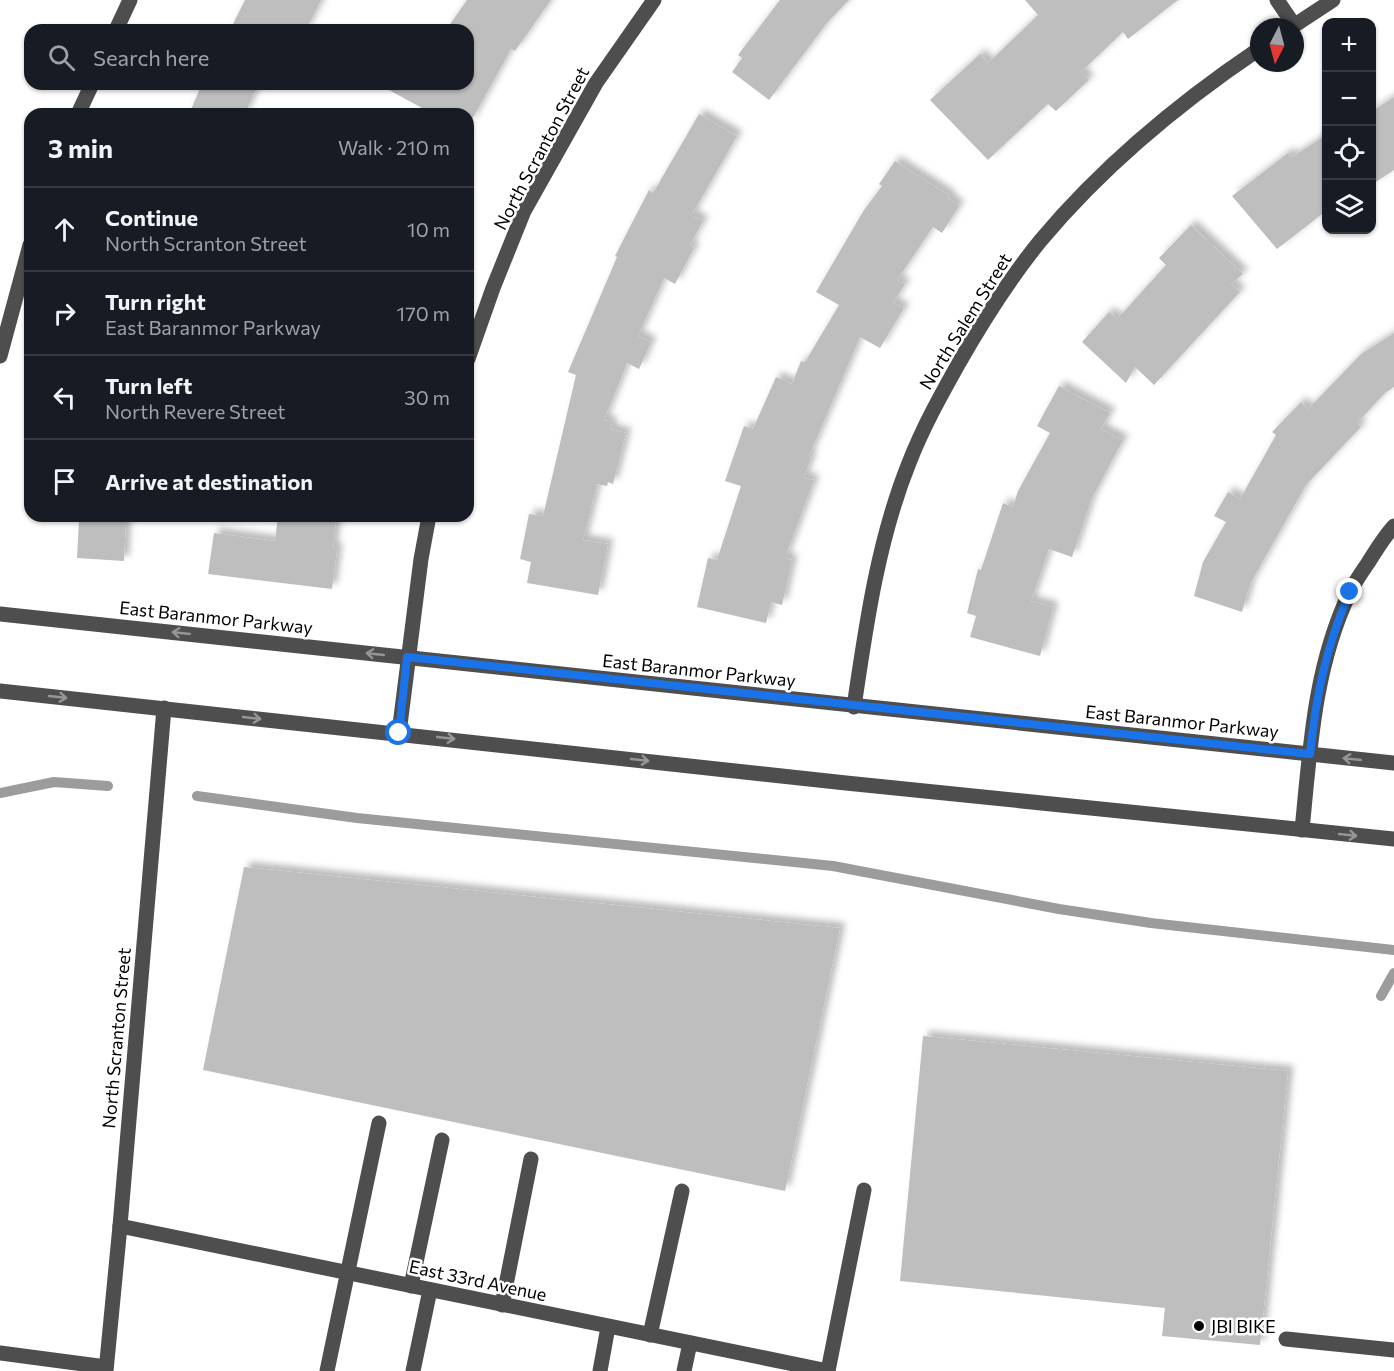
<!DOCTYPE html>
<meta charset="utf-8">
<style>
body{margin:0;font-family:Commissioner,sans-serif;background:#242831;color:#f1f3f6}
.controls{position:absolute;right:18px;top:18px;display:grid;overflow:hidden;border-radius:12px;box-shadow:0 2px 4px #0004}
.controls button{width:54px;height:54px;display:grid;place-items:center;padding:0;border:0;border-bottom:2px solid #363941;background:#171b24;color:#f1f3f6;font:30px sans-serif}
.compass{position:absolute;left:1250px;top:18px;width:54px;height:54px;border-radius:50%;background:#171b24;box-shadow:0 2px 4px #0004;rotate:186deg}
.stop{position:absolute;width:18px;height:18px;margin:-14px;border:4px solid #1a73e8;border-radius:50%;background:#fff}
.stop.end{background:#1a73e8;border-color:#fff;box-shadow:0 2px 6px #0008}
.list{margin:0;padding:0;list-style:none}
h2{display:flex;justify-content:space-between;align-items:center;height:78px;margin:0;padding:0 24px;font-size:26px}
h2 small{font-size:20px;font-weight:400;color:#9ea1a6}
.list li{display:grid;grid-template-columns:39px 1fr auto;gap:18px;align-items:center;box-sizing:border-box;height:84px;padding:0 24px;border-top:2px solid #363941}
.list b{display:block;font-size:22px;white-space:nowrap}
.list p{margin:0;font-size:20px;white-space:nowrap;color:#9ea1a6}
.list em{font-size:20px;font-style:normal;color:#9ea1a6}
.icon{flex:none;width:33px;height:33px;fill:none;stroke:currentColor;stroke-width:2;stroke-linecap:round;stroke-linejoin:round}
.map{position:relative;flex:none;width:1394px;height:1371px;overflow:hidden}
.search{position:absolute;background:#171b24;box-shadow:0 2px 4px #0004;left:24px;top:24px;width:450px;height:66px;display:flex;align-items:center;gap:15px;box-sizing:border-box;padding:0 21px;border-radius:18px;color:#9ea1a6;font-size:22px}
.panel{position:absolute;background:#171b24;box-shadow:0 2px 4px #0004;left:24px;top:108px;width:450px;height:414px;border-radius:18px}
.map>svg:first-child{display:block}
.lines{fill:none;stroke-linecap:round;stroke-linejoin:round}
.stream{stroke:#9c9c9c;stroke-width:10}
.building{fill:#bebebe;filter:url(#shadow)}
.minor{stroke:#4e4e4e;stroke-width:15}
.oneway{stroke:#959595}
.route{stroke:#1a73e8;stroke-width:8}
.poi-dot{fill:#000;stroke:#fff;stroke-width:2}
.labels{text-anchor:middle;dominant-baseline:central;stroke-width:5;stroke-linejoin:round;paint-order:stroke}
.street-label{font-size:18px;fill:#000;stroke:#fff}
.poi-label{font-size:18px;fill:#000;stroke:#fff;text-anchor:start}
</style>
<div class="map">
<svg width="1394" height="1371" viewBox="0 0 1394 1371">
<defs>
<filter id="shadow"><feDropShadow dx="5.5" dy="-5.5" stdDeviation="3" flood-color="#0004"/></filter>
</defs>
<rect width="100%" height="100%" fill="#fff"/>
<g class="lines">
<!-- stream -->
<g class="stream">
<path d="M 0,793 L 54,782 L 108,786"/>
<path d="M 197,796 L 357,818 L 833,866 L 1059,909 L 1151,923 L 1394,950"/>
<path d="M 1381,996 L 1394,973"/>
</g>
</g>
<!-- building -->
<g class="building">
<path d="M 245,0 L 321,0 L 306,30 L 230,30 Z"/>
<path d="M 467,0 L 551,0 L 515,51 L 511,49 L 468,127 L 468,114 L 433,114 L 378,84 L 468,84 L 468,30 L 446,30 Z"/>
<path d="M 780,0 L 849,0 L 827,23 L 769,100 L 732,72 L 742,58 L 738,55 Z"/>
<path d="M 1025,0 L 1178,0 L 1128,39 L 1123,32 L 1081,72 L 1089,80 L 1056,111 L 1048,104 L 988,160 L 930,100 L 980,54 L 988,63 L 1038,15 Z"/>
<path d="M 202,84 L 258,84 L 245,114 L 189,114 Z"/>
<path d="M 1394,97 L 1394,170 L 1371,185 L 1371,112 Z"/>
<path d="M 699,114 L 737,136 L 693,213 L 693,216 L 703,221 L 690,245 L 694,248 L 675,284 L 664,278 L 638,336 L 651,342 L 639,369 L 627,363 L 604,420 L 612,422 L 610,429 L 626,433 L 613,484 L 608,482 L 607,486 L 597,484 L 583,540 L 608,544 L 598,595 L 527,583 L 531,562 L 520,559 L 529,514 L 543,516 L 576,375 L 568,372 L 617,257 L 615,256 L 649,190 L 653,193 Z"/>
<path d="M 1326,135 L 1326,211 L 1277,249 L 1232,196 L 1288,153 L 1292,157 Z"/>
<path d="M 895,161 L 950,196 L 948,198 L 959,206 L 942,233 L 933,227 L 897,280 L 905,284 L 893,303 L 904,308 L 880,348 L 860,337 L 809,456 L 811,457 L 804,478 L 814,480 L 785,558 L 792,560 L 782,605 L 771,602 L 766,623 L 697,607 L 708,558 L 717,560 L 741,486 L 725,481 L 744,426 L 753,429 L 776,377 L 792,384 L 801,361 L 805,362 L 839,305 L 816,292 L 864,210 L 882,186 L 879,184 Z"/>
<path d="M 1191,225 L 1243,274 L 1231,284 L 1240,292 L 1154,385 L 1135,367 L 1126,383 L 1082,342 L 1109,312 L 1117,319 L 1166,265 L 1159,258 Z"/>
<path d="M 1394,333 L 1394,387 L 1385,393 L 1357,423 L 1361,427 L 1306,485 L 1250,584 L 1242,612 L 1194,596 L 1203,562 L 1226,522 L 1214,516 L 1228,492 L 1240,499 L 1276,435 L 1272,432 L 1301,402 L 1308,409 L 1361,354 Z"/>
<path d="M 1059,386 L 1110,413 L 1101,429 L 1123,440 L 1091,500 L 1072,557 L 1049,549 L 1031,601 L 1053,607 L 1040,656 L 970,637 L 976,616 L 967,613 L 978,569 L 981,570 L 1003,503 L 1013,507 L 1018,491 L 1050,433 L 1037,426 Z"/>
<path d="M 82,516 L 126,516 L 124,561 L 77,558 L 79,520 L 81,520 Z"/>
<path d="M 278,516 L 332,516 L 331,518 L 336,519 L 333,548 L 337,549 L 332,589 L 208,574 L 214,533 L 275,541 Z"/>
<path d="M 244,867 L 840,928 L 785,1191 L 203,1070 Z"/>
<path d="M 923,1036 L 1288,1071 L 1260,1345 L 1162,1336 L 1165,1308 L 900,1281 Z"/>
</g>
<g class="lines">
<!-- minor -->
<g class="minor">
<path d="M 1277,0 L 1294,25"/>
<path d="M 1292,27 L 1333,0"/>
<path d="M 116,30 L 130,0"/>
<path d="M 78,114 L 92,84"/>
<path d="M 0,356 L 30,245"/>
<path d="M 468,359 L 493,288 L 524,211 L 596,83 L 654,0"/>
<path d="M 0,614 L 1394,763"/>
<path d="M 0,691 L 846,783 L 1394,839"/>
<path d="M 854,707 C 866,625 878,540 909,463 C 923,427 941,395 960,361 C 984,319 1010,278 1041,240 C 1103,166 1179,103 1259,49"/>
<path d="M 399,733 L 421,559 L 429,516"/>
<path d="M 1302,830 C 1310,750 1314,668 1349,594 C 1354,583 1361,573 1368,563 C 1376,550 1384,537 1394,526"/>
<path d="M 120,1226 L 828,1371"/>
<path d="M 411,1286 L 442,1140"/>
<path d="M 502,1305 L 531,1159"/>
<path d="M 650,1335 L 682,1191"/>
<path d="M 1286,1339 L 1394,1350"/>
<path d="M 0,1353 L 106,1367"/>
<path d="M 106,1371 L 120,1226 L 164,708"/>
<path d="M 327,1371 L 379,1123"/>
<path d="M 413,1371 L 430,1290"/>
<path d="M 600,1371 L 608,1327"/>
<path d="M 684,1371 L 690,1343"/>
<path d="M 828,1371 L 864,1190"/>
</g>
</g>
<!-- one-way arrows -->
<defs><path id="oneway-shaft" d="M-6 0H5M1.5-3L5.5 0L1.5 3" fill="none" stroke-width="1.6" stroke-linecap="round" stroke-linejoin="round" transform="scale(1.5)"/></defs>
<g class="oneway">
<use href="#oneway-shaft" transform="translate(181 633) rotate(-174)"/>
<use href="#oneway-shaft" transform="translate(375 654) rotate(-174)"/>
<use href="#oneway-shaft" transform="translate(58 697) rotate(6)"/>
<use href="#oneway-shaft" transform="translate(252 718) rotate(6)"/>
<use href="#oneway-shaft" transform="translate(446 738) rotate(6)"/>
<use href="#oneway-shaft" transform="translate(1352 759) rotate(-174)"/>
<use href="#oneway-shaft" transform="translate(640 760) rotate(6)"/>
<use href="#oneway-shaft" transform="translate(1348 835) rotate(6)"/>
</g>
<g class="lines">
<!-- route -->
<path class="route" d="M 399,733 L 407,657 L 1310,754 C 1316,696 1326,646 1350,592"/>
</g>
<!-- markers -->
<circle class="poi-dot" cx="1199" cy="1326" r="6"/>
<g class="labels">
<!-- street labels -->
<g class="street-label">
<text transform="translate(541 148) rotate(-62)">North Scranton Street</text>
<text transform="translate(965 321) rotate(-58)">North Salem Street</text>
<text transform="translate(216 617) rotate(6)">East Baranmor Parkway</text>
<text transform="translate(699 670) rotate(6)">East Baranmor Parkway</text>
<text transform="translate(1182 721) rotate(6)">East Baranmor Parkway</text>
<text transform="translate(116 1038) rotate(-85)">North Scranton Street</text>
<text transform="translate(478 1280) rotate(12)">East 33rd Avenue</text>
</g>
<!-- poi labels -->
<g class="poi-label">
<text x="1211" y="1326">JBI BIKE</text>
</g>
</g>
</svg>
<div class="controls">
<button>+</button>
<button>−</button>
<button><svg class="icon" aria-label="locate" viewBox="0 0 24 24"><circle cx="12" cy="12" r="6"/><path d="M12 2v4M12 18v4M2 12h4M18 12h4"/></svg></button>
<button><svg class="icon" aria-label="layers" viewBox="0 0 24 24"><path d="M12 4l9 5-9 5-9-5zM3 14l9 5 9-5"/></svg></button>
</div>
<svg class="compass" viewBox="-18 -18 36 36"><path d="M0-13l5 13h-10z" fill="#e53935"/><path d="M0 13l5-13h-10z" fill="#9ea1a6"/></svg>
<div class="stop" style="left:399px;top:733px"></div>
<div class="stop end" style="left:1350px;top:592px"></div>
<div class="search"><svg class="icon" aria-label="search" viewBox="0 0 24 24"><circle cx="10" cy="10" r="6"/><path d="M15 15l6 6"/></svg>Search here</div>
<section class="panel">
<h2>3 min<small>Walk · 210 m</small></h2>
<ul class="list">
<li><svg class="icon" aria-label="ahead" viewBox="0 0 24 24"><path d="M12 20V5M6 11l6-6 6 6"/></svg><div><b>Continue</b><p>North Scranton Street</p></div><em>10 m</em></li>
<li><svg class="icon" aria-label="right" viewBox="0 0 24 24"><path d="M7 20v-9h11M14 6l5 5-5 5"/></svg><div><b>Turn right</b><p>East Baranmor Parkway</p></div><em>170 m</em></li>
<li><svg class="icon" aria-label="left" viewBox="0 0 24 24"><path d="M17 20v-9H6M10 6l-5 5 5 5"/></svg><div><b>Turn left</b><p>North Revere Street</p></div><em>30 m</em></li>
<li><svg class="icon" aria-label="arrive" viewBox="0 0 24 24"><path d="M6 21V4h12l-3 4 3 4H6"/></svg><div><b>Arrive at destination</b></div></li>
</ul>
</section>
</div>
